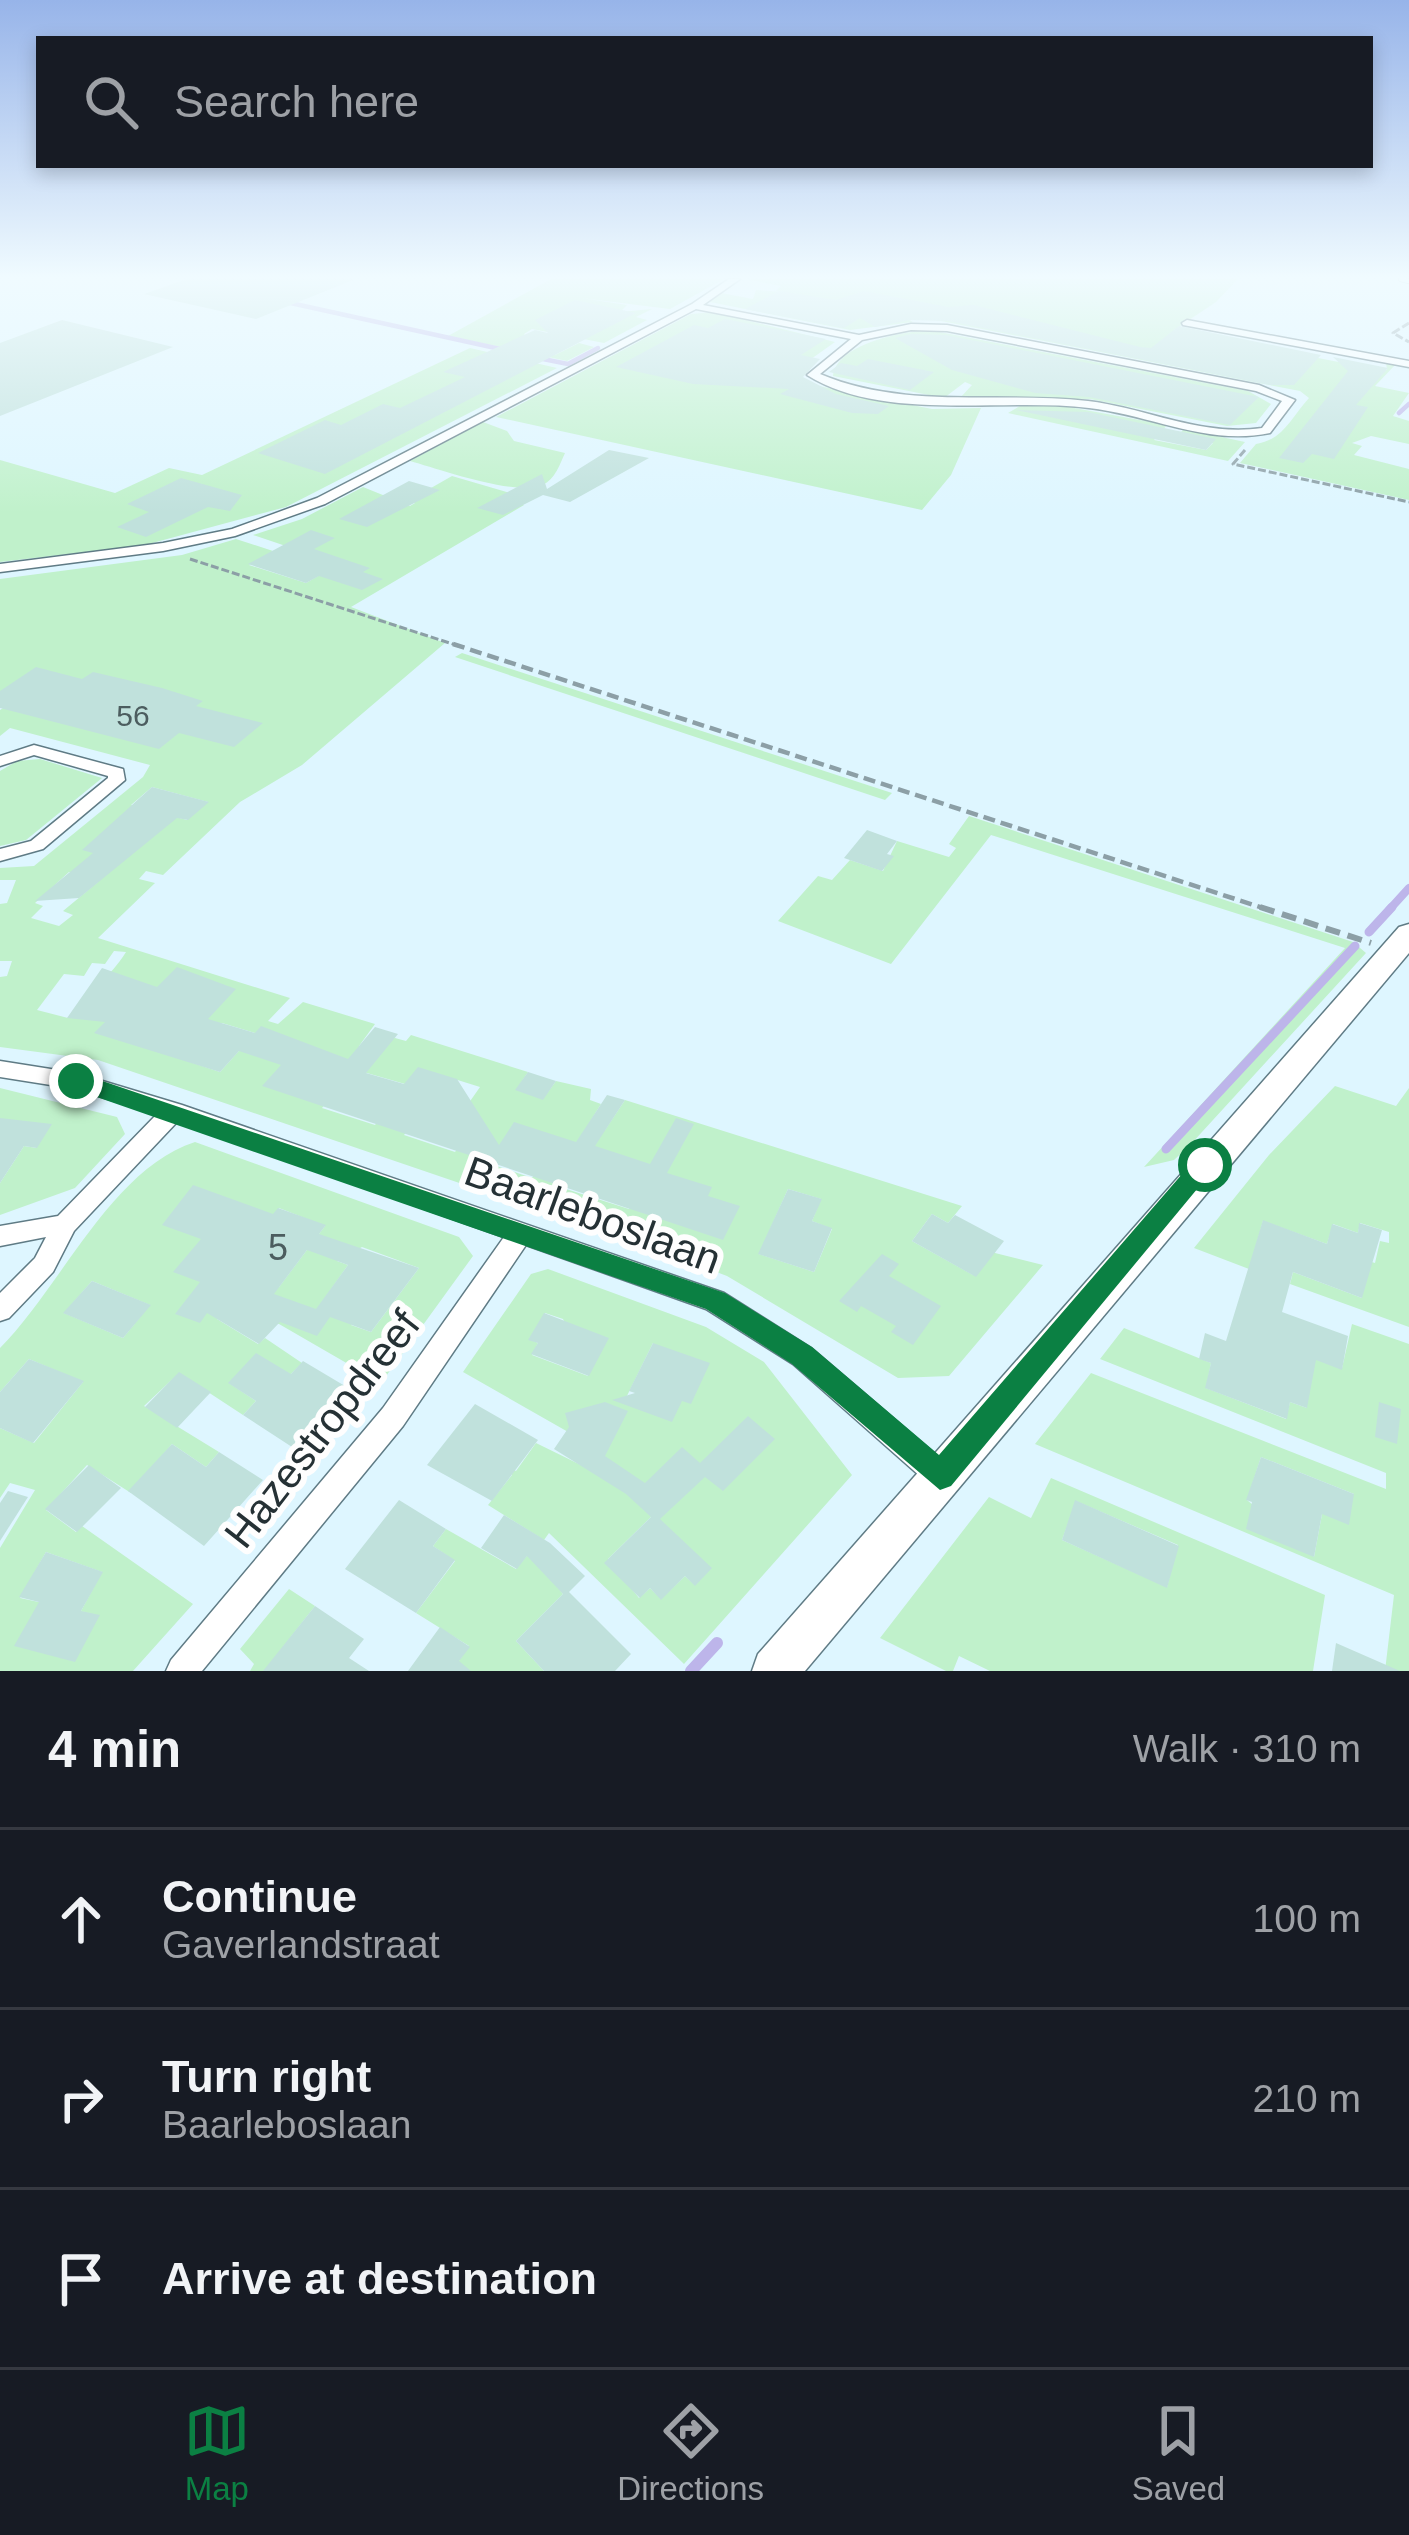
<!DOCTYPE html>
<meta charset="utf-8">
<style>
body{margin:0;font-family:Arial,sans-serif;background:#242831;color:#f1f3f6}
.stop{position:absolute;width:36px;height:36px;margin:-27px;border:9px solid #0b8043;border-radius:50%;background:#fff}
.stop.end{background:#0b8043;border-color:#fff;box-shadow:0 3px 12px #0008}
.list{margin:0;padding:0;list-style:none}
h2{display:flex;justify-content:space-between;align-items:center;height:156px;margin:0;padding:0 48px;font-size:51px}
h2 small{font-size:39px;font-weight:400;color:#9ea1a6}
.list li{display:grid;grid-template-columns:78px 1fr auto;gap:36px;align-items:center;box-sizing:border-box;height:180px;padding:0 48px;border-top:3px solid #363941}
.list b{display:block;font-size:45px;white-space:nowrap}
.list p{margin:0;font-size:39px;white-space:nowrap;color:#9ea1a6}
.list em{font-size:39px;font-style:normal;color:#9ea1a6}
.icon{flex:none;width:66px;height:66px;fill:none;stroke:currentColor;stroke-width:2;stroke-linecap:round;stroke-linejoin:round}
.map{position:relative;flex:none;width:1409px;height:1671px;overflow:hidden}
.search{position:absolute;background:#171b24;box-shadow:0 6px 18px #0003;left:36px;right:36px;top:36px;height:132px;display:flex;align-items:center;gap:30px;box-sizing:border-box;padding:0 42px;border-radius:0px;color:#9ea1a6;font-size:45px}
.sheet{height:696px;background:#171b24}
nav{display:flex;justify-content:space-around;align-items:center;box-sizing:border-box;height:168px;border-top:3px solid #363941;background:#171b24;font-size:33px;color:#9ea1a6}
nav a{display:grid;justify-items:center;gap:6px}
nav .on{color:#0b8043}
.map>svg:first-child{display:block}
.green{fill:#c0f1cb;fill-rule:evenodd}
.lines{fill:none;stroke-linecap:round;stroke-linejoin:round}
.stream-far3{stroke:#bdb5ea;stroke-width:4.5}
.stream-far2{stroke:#bdb5ea;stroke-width:8}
.stream-far1{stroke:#bdb5ea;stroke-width:9}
.stream{stroke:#bdb5ea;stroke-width:12}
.building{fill:#c0e1dc;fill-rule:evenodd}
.service-casing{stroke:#5f7b85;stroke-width:6}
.minor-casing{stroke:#5f7b85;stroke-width:3}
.secondary-casing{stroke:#5f7b85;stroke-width:3}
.path-far2{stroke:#8c9fa6;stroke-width:3;stroke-dasharray:8 3;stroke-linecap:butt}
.path-far1{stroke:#8c9fa6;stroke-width:4.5;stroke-dasharray:12 6;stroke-linecap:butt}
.path{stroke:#8c9fa6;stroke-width:6;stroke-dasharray:15 8;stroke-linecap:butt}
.service{stroke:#fff;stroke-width:4.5}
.minor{fill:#fff;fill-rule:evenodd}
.secondary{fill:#fff;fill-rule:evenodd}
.route{fill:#0b8043}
.labels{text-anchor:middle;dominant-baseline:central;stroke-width:12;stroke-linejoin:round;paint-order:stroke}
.number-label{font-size:30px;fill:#4c5d5f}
.near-number-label{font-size:36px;fill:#4c5d5f}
.near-street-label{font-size:42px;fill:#253135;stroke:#fefefe}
</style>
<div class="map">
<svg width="1409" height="1671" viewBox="0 0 1409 1671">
<rect width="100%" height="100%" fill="#def6ff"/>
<!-- green -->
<g class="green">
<path d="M 551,279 L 724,279 L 670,309 L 581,298 L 627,305 L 620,312 L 652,309 L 636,317 L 647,320 L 604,343 L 532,329 L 524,334 L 536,350 L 555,355 L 579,343 L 594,347 L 567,361 L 448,336 Z"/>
<path d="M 746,279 L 1238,279 L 1216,302 L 1174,330 L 1375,369 L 1387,370 L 1386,362 L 1396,364 L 1375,386 L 1409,393 L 1393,416 L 1409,421 L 1409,444 L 1371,436 L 1352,443 L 1362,446 L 1354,455 L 1409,469 L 1409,500 L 1240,463 L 1256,444 C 1283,440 1291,418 1309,398 L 1300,391 L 895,312 L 913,322 L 850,330 L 710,302 L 721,293 L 753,299 L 756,290 L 785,292 L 776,291 L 781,286 Z"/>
<path d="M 713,312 L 835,342 L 790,374 L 794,381 L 932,409 L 981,408 L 951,475 L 922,510 L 496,417 L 691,314 Z"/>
<path d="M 929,330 L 1248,391 L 1271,404 L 1256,423 L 1227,426 L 1090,399 L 960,398 L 972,385 L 965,382 L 944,398 L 833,376 C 837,344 900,332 929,330 Z"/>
<path d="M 470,348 L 557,368 L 286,507 L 145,545 L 0,562 L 0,460 L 115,493 L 169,468 L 202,475 Z"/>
<path d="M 1058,405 L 1167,425 L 1154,440 L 1206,450 L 1213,443 L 1178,435 L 1184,429 L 1245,442 L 1228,461 L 1008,413 L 1020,406 Z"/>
<path d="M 483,422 L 507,431 L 514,441 L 565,453 C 560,464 555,479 543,485 C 517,497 439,469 410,461 Z"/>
<path d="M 452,476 L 534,500 L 516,500 L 524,505 L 351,607 L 445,643 L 302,765 L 240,802 L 163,875 L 146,871 L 139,879 L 155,883 L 98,938 L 290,998 L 268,1021 L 278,1024 L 303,1002 L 375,1024 L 359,1046 L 395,1038 L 406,1041 L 411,1035 L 528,1072 L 518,1087 L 545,1096 L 556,1081 L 591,1089 L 590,1100 L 601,1104 L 588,1125 L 605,1130 L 625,1100 L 962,1206 L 948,1223 L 932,1214 L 912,1241 L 973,1275 L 991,1252 L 1043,1265 L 949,1376 L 898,1378 L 727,1276 L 677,1257 L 98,1060 L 0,1047 L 0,977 L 7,976 L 12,961 L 0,961 L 0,904 L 7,903 L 16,880 L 0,880 L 0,868 L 34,866 L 143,777 L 150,765 L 10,728 L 0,736 L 0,710 L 32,690 L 0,691 L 0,579 L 182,555 L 236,539 L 273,551 L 249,565 L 306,583 L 339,564 L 253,535 L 302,519 L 363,487 L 410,506 L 415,503 L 410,500 ZM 152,787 L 208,802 L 187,820 L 131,805 ZM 69,872 L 98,882 L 63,911 L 73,915 L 59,926 L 31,918 L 43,906 L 35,903 ZM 114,951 L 126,952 C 110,978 87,992 68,1018 L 37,1010 L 64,974 L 84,976 L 92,963 L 105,964 ZM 222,1023 L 255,1033 L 220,1072 L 172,1056 ZM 353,1069 L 405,1084 L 375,1125 L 322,1108 ZM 448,1077 L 480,1087 L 466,1107 L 476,1123 L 455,1152 L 404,1135 ZM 515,1123 L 543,1160 L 532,1178 L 488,1163 ZM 588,1153 L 650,1172 L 629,1209 L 566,1189 ZM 788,1189 L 821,1199 L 812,1221 L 832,1229 L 814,1272 L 759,1254 Z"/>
<path d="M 462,653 L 892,793 L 885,800 L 455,657 Z"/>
<path d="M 40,759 L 102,778 L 26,840 L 0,846 L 0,771 L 17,761 Z"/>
<path d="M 969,816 L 1353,942 L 1366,953 L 1191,1144 L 1174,1160 L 1144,1167 L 1345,948 L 991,835 L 891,964 L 778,921 L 818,876 L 832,880 L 850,860 L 883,871 L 897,841 L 949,857 L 956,848 L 949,844 Z"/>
<path d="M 1335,1086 L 1396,1106 L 1409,1088 L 1409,1327 L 1290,1284 L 1293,1272 L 1362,1298 L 1362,1259 L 1375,1263 L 1380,1241 L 1389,1243 L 1389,1232 L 1360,1223 L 1358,1233 L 1333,1224 L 1327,1244 L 1263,1221 L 1249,1269 L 1194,1248 L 1269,1155 Z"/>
<path d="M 0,1088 L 117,1117 L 125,1134 L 75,1188 L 0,1215 L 0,1183 L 24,1146 L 37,1148 L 0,1123 Z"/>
<path d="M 195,1142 L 459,1237 L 473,1256 L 381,1383 L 279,1324 L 217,1319 L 258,1344 L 265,1338 L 302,1363 L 291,1374 L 229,1383 L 256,1401 L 243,1415 L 179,1373 L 144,1406 L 219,1452 L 206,1467 L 172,1444 L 131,1493 L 87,1465 L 46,1510 L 76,1532 L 82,1526 L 193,1604 L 133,1671 L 0,1671 L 0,1548 L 35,1490 L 10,1483 L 0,1498 L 0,1428 L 34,1443 L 83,1382 L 29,1359 L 0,1392 L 0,1348 C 61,1287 111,1169 195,1142 ZM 279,1208 L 325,1226 L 279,1287 L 230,1269 ZM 362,1247 L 419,1268 L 371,1332 L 351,1325 L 358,1315 L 322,1302 L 348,1265 L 337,1261 ZM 92,1281 L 150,1305 L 123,1338 L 64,1313 ZM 46,1552 L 102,1572 L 81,1611 L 99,1615 L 20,1598 Z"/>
<path d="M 548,1269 L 706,1327 L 764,1362 L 852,1475 L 684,1664 L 549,1533 L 544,1540 L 488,1505 L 512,1475 L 510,1468 L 516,1471 L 536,1443 L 585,1467 L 598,1449 L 463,1372 L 531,1274 ZM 545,1313 L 563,1319 L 588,1376 L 532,1355 L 538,1343 L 529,1339 ZM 653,1343 L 682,1401 L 623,1404 ZM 654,1514 L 695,1585 L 685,1576 L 661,1599 L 650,1588 L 639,1598 L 608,1559 Z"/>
<path d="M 1352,1324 L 1409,1344 L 1409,1671 L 1385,1671 L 1394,1595 L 1035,1444 L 1091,1373 L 1386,1489 L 1386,1473 L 1100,1359 L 1124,1328 L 1211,1363 L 1206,1388 L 1286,1419 L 1290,1402 L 1307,1408 L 1262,1340 L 1342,1368 ZM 1261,1457 L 1354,1494 L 1322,1514 L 1314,1557 L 1247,1500 Z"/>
<path d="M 1051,1478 L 1325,1595 L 1313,1671 L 990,1671 L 959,1656 L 953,1671 L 946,1671 L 880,1638 L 989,1497 L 1031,1518 ZM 1076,1501 L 1178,1545 L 1167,1587 L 1062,1540 Z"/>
<path d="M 446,1529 L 516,1569 L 530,1552 L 563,1594 L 516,1641 L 544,1671 L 452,1671 L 469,1646 L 416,1613 L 455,1561 L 433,1546 Z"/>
<path d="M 289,1589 L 315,1606 L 264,1671 L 250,1671 L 254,1664 L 240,1649 Z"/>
</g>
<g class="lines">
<!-- stream-far3 -->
<g class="stream-far3">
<path d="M 286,302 L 500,349"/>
<path d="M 538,358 L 568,364 L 598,348"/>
<path d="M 1399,413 L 1409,404"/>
</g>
<!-- stream-far2 -->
<path class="stream-far2" d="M 1389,910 L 1409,888"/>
<!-- stream-far1 -->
<g class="stream-far1">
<path d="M 1369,932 L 1392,907"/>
<path d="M 1166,1149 L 1355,946"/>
</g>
<!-- stream -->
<path class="stream" d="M 691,1671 L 717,1643"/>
</g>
<!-- building -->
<g class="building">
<path d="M 187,279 L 353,279 L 353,280 L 256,319 L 144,294 Z"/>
<path d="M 779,291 L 836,300 L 864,291 L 948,307 L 974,305 L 1140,347 L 1151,348 L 1179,326 L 1321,355 L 1294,385 L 1270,385 L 948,321 L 910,320 L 875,327 L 860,318 L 844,328 L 745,309 Z"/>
<path d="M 575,300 L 636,313 L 325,474 L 258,453 L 325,420 L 341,425 L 383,404 L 400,408 L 465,377 L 443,372 L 535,330 L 548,333 L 535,320 Z"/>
<path d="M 725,319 L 826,339 L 801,355 L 820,359 L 803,377 L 836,394 L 889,406 L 878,414 L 852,413 L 780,394 L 789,389 L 693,384 L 616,367 L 694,325 L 708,328 Z"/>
<path d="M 62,320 L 173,347 L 0,416 L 0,343 Z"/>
<path d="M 911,334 L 946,335 L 1259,397 L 1230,425 L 1089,397 L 1035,393 L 952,370 L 895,338 Z"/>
<path d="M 1333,357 L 1388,368 L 1356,405 L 1368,407 L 1334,459 L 1312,454 L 1303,463 L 1279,458 L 1348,371 Z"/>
<path d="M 868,359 L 934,372 L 910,390 L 829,372 L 841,363 L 857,366 Z"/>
<path d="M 1016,410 L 1088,412 L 1216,439 L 1206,450 Z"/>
<path d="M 609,450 L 649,458 L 570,502 L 543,495 L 503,515 L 477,508 L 542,474 L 547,489 Z"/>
<path d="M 181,478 L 242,495 L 230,511 L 208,507 L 146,537 L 117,527 L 149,512 L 127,504 Z"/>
<path d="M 409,481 L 440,490 L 367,527 L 339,519 Z"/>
<path d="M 311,530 L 335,538 L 314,549 L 370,568 L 363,572 L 383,579 L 362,590 L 319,576 L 306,583 L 248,564 Z"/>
<path d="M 36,667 L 82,679 L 93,672 L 162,688 L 203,701 L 196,706 L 263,723 L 234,747 L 179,733 L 159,749 L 0,708 L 0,691 Z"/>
<path d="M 152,787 L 209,802 L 188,820 L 177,818 L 79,898 L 35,901 L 93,853 L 82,850 Z"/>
<path d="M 867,830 L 897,841 L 887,854 L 894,856 L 882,871 L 844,858 Z"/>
<path d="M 177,967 L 236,989 L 208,1019 L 255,1033 L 261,1026 L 348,1059 L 375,1027 L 398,1034 L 366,1073 L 404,1084 L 418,1067 L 457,1079 L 499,1145 L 514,1122 L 576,1142 L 607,1095 L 625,1100 L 595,1146 L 623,1155 L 650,1164 L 676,1118 L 694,1124 L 667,1173 L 712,1187 L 708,1196 L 740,1206 L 723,1240 L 262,1086 L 281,1065 L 239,1051 L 220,1072 L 94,1033 L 105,1022 L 67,1018 L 102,968 L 157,987 Z"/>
<path d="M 528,1072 L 556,1081 L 543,1100 L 515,1090 Z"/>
<path d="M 0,1118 L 52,1124 L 37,1148 L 24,1146 L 0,1183 Z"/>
<path d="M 193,1185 L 273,1214 L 278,1208 L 326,1225 L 319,1234 L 419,1268 L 371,1332 L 330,1317 L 317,1336 L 280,1322 L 259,1344 L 207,1313 L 200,1323 L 175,1314 L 200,1282 L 173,1272 L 201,1239 L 162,1225 ZM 307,1250 L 348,1265 L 316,1309 L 274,1294 Z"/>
<path d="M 788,1189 L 822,1199 L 812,1221 L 832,1228 L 814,1272 L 758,1254 Z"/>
<path d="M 932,1214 L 948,1223 L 955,1215 L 1004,1241 L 976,1277 L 912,1241 Z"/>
<path d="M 1263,1220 L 1327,1244 L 1332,1224 L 1358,1233 L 1359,1223 L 1382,1230 L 1362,1298 L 1293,1272 L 1282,1312 L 1348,1336 L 1342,1370 L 1316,1360 L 1307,1408 L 1290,1402 L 1287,1419 L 1205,1388 L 1211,1363 L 1199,1359 L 1205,1333 L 1226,1341 Z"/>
<path d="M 882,1254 L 899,1264 L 889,1276 L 941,1306 L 913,1345 L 891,1332 L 896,1326 L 861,1306 L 857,1312 L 839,1301 Z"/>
<path d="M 92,1281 L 151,1305 L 123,1338 L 63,1313 Z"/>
<path d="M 544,1313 L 609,1338 L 589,1376 L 531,1354 L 538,1343 L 528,1340 Z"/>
<path d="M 653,1343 L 710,1363 L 691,1404 L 682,1401 L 672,1422 L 612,1400 L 635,1393 L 629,1391 Z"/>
<path d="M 256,1353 L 291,1374 L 303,1361 L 345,1386 L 292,1447 L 243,1415 L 256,1401 L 228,1383 Z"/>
<path d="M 29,1359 L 84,1381 L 33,1443 L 0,1428 L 0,1392 Z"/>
<path d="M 179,1372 L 211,1392 L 177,1428 L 145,1407 Z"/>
<path d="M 605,1402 L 628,1411 L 605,1456 L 645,1483 L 682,1447 L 700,1463 L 748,1416 L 775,1439 L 723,1491 L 705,1477 L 660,1519 L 712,1568 L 695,1586 L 685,1576 L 661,1600 L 650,1588 L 640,1598 L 604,1563 L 651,1517 L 626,1494 L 554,1449 L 569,1427 L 565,1413 Z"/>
<path d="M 1379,1402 L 1401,1409 L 1397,1444 L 1375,1437 Z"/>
<path d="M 475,1404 L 538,1440 L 492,1501 L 427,1465 Z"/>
<path d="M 172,1444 L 206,1467 L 219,1452 L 263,1480 L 204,1546 L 128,1491 Z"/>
<path d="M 1261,1457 L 1354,1494 L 1349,1525 L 1322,1514 L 1314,1557 L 1246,1529 L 1252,1502 L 1246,1500 Z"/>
<path d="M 89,1465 L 121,1488 L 77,1532 L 45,1509 Z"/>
<path d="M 8,1491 L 28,1497 L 0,1541 L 0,1503 Z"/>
<path d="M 399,1500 L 446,1529 L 433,1546 L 455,1560 L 416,1613 L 345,1569 Z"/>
<path d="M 1075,1500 L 1179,1546 L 1167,1588 L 1062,1540 Z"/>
<path d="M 504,1515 L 550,1543 L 585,1576 L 569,1592 L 631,1654 L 615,1671 L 544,1671 L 516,1641 L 563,1594 L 527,1556 L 517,1569 L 481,1548 Z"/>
<path d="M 46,1552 L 103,1572 L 81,1611 L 100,1615 L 75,1662 L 14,1646 L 39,1602 L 19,1597 Z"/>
<path d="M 315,1606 L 364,1639 L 349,1658 L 369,1671 L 263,1671 Z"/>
<path d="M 440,1627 L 470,1647 L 459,1661 L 471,1671 L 408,1671 Z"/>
<path d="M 1336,1643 L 1400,1671 L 1332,1671 Z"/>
</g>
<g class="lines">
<defs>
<path id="service" d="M 1401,279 L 1409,281"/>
<g id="minor">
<path d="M 729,279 L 740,279 L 703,305 L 859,335 L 911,324 L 947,325 L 1259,385 L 1295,400 L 1270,433 C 1206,446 1151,415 1089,408 C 1002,397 883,423 807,375 L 851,339 L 696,309 L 325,504 L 235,536 L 163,551 L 0,572 L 0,564 L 163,543 L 232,529 L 317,498 L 692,304 ZM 911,330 L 947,331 L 1256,391 L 1282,401 L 1262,428 C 1201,437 1147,408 1088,401 C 998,391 905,410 820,374 L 862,340 Z"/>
<path d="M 1187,320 L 1409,361 L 1409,367 L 1183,325 L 1182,323 Z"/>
<path d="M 34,745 L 123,769 L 125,780 L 43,849 L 0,861 L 0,849 L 31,841 L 108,778 L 108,776 L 34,755 L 0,766 L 0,756 Z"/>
<path d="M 0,1061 L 76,1073 L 182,1105 L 724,1293 L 811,1348 L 950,1467 L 954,1476 L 950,1485 L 940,1489 L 930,1485 L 793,1364 L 706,1309 L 526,1245 L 403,1426 L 202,1671 L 166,1671 L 171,1660 L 383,1408 L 504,1237 L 178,1121 L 74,1231 L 53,1272 L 9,1318 L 0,1321 L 0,1293 L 35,1258 L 46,1237 L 0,1246 L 0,1226 L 58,1216 L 157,1114 L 76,1089 L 0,1077 Z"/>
</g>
<path id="secondary" d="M 1409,924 L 1409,953 L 805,1671 L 752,1671 L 758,1654 L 1399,927 Z"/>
</defs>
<!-- service casing -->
<use href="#service" class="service-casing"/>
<!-- minor casing -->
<use href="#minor" class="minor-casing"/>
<!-- secondary casing -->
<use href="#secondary" class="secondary-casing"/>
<!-- path-far2 -->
<g class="path-far2">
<path d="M 1409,323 L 1393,333 L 1409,342"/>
<path d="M 1245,450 L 1233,464 L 1409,502"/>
<path d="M 190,559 L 462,647"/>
</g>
<!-- path-far1 -->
<path class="path-far1" d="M 453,644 L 1269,910"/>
<!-- path -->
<path class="path" d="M 1260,907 L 1371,943"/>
<!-- service -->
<use href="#service" class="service"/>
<!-- minor -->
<use href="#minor" class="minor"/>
<!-- secondary -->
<use href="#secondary" class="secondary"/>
</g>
<!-- sky -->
<linearGradient id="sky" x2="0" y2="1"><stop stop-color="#97b4e9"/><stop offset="0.54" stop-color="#f0fbff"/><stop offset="1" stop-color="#f0fbff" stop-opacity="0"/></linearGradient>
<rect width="1409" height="513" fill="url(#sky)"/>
<!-- route -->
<path class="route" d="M 76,1072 L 725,1293 L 812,1347 L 939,1455 L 1196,1158 L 1205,1155 L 1217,1165 L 951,1486 L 940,1490 L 792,1364 L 706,1309 L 68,1087 L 65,1081 Z"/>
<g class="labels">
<!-- number labels -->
<g class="number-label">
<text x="133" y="715">56</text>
</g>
<!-- near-number labels -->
<g class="near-number-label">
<text x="278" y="1247">5</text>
</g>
<!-- near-street labels -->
<g class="near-street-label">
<text transform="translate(593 1215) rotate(20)">Baarleboslaan</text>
<text transform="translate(322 1429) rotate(-52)">Hazestropdreef</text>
</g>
</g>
</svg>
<div class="stop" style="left:1205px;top:1165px"></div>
<div class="stop end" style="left:76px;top:1081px"></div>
<div class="search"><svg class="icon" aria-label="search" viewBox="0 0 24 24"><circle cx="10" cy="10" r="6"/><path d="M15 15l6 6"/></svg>Search here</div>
</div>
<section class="sheet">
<h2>4 min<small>Walk · 310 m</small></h2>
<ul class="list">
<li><svg class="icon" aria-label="ahead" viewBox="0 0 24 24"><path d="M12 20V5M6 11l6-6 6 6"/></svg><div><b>Continue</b><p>Gaverlandstraat</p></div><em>100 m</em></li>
<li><svg class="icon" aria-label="right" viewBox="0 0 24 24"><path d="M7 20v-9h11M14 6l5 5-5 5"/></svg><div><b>Turn right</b><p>Baarleboslaan</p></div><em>210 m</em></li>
<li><svg class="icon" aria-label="arrive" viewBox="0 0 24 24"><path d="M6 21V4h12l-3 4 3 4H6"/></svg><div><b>Arrive at destination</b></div></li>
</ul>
</section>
<nav>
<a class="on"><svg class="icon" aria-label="map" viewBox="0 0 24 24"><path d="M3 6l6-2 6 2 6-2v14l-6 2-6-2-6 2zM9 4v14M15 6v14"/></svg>Map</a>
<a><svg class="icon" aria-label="directions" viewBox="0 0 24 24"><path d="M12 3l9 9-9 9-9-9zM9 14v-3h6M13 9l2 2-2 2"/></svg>Directions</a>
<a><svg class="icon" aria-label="saved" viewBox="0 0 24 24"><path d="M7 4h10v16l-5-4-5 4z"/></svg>Saved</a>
</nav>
